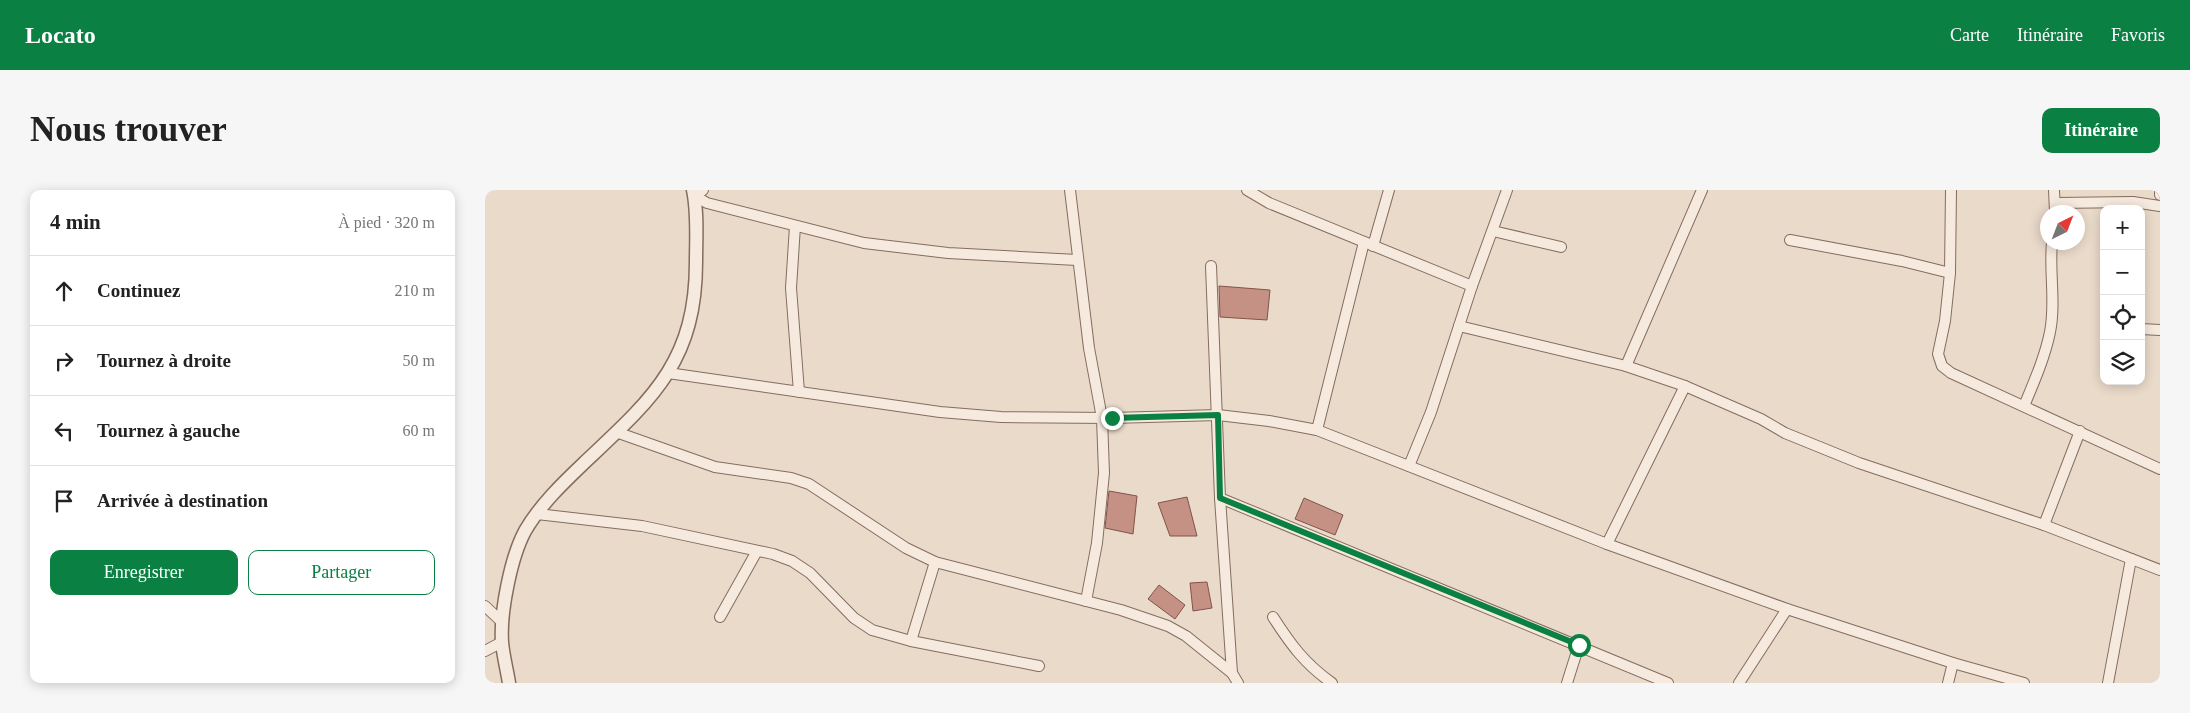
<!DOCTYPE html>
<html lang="fr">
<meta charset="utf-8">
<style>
body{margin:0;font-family:Georgia,serif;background:#f6f6f6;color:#222}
.controls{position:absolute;right:15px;top:15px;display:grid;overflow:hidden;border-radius:10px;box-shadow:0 2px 12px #0003}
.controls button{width:45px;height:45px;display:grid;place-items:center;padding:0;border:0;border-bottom:1px solid #e0e0e0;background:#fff;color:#222;font:25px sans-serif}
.compass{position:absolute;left:1555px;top:15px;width:45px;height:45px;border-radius:50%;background:#fff;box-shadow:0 2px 12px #0003;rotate:42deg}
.stop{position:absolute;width:15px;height:15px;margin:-11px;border:4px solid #0b8043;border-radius:50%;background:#fff}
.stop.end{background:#0b8043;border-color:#fff;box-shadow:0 1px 5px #0008}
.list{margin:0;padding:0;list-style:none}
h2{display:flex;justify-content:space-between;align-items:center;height:65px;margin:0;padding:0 20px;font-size:21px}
h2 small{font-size:16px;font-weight:400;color:#767676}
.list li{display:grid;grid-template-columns:32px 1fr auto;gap:15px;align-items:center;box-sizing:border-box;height:70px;padding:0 20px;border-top:1px solid #e0e0e0}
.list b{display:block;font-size:19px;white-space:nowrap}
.list em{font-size:16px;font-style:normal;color:#767676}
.actions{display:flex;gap:10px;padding:15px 20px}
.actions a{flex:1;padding:11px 0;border:1px solid #0b8043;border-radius:10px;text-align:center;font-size:18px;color:#0b8043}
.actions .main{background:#0b8043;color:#fff}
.icon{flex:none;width:28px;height:28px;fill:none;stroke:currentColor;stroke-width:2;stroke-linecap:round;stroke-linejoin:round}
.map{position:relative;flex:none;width:1675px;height:493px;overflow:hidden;border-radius:10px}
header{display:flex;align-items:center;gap:30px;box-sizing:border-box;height:70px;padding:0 25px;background:#0b8043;color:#fff}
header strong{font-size:24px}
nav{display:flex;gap:28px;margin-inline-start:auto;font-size:18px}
.intro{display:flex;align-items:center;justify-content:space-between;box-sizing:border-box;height:120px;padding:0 30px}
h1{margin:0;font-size:35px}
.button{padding:12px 22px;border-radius:10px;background:#0b8043;color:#fff;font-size:18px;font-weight:700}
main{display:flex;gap:30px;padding:0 30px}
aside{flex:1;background:#fff;border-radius:10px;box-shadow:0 2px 12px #0003}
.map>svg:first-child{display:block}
.building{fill:#c49184;stroke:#825349}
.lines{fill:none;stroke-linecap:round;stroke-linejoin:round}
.minor-casing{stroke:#856c60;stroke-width:12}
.tertiary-casing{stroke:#856c60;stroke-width:15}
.minor{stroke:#f6e9dd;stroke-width:10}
.tertiary{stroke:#f6e9dd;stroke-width:12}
.route{stroke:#0b8043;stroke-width:6}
</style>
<header>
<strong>Locato</strong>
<nav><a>Carte</a><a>Itinéraire</a><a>Favoris</a></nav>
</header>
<div class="intro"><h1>Nous trouver</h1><a class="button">Itinéraire</a></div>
<main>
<aside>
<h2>4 min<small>À pied · 320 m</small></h2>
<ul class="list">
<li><svg class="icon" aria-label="ahead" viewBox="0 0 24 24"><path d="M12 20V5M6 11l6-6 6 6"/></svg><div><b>Continuez</b></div><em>210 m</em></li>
<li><svg class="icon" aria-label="right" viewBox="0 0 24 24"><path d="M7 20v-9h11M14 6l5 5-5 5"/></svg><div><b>Tournez à droite</b></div><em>50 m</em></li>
<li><svg class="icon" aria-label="left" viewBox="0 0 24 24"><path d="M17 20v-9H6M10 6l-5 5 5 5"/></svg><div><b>Tournez à gauche</b></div><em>60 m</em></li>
<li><svg class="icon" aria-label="arrive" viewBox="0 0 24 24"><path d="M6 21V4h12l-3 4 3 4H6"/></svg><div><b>Arrivée à destination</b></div></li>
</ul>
<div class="actions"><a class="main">Enregistrer</a><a>Partager</a></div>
</aside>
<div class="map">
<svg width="1675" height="493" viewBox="0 0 1675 493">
<rect width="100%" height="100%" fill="#eadaca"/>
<!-- building -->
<g class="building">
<path d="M 734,96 L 785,100 L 782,130 L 735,127 Z"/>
<path d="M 624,301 L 652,306 L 648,344 L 620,338 Z"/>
<path d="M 702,307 L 712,346 L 685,346 L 673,313 Z"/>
<path d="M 819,308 L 858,325 L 850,345 L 810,329 Z"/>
<path d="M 722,392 L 727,418 L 708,421 L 705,393 Z"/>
<path d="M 674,395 L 700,415 L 690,429 L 663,409 Z"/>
</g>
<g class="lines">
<defs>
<g id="minor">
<path d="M 218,0 L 210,6 L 222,13 L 379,53 L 463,63 L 592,70"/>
<path d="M 585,0 L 604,158 L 617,228 L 619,283 L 612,353 L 601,411"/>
<path d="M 762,0 L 784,13 L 987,96"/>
<path d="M 1466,0 L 1465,83 L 1460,131 L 1453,164 L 1457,176 L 1466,183 L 1675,279"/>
<path d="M 1569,0 L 1570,22"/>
<path d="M 1675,0 L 1675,5"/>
<path d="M 1571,13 L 1648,12 L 1675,16"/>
<path d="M 310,36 L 306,98 L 314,202"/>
<path d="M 1008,41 L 1076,57"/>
<path d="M 1305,50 L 1417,71 L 1465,83"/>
<path d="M 888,56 L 904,0"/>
<path d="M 726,76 L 735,308 L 747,483"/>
<path d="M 974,136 L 1141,176 L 1200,196 L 1276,229 L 1300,243 L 1374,273 L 1559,335 L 1675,380"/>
<path d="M 1656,139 L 1675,140"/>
<path d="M 1141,176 L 1217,0"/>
<path d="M 183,183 L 455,222 L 516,227 L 627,228 L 733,225 L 784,231 L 832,240 L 1122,354 L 1302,419 L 1468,473 L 1539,493"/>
<path d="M 1539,216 C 1549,192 1560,167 1565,142 C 1571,112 1564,82 1567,52"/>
<path d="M 832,240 L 879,52"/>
<path d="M 131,242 L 230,277 L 306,288 L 324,294 L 421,358 L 450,372 L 636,420 L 683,436 L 701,446 L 747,483 L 753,493"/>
<path d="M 924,276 L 946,222 L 987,96 L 1022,0"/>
<path d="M 735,308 L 1183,493"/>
<path d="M 52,324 L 157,336 L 288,364 L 307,371 L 325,383 L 369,428 L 387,440 L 426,451 L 554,476"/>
<path d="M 1559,335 L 1595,241"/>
<path d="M 1122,354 L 1200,196"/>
<path d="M 0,416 L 18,433"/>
<path d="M 235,427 L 272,361"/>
<path d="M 788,427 C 806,455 820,474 847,493"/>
<path d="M 426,451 L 450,372"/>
<path d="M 0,461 L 17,452"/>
<path d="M 1082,493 L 1094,455"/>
<path d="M 1254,493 L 1302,419"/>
<path d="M 1463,493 L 1468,473"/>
<path d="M 1623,493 L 1646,369"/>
</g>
<path id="tertiary" d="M 24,493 C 22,480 18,465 17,452 C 15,422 26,367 40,341 C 55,315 78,293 99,273 C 167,209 211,172 211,72 C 211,49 213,23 208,0"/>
</defs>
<!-- minor casing -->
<use href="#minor" class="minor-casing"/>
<!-- tertiary casing -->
<use href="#tertiary" class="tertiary-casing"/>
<!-- minor -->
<use href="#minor" class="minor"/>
<!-- tertiary -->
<use href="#tertiary" class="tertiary"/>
</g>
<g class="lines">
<!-- route -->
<path class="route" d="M 627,228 L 733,225 L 735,308 L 1094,455"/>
</g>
</svg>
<div class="controls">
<button>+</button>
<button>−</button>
<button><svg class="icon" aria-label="locate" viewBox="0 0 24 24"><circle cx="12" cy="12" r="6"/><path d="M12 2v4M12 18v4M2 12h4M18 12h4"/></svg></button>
<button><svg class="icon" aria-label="layers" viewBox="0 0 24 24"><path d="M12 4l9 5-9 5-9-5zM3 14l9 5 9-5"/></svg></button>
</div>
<svg class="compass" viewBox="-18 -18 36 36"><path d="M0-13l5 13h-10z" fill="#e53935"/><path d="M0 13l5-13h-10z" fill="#767676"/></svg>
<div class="stop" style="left:1094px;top:455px"></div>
<div class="stop end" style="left:627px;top:228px"></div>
</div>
</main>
